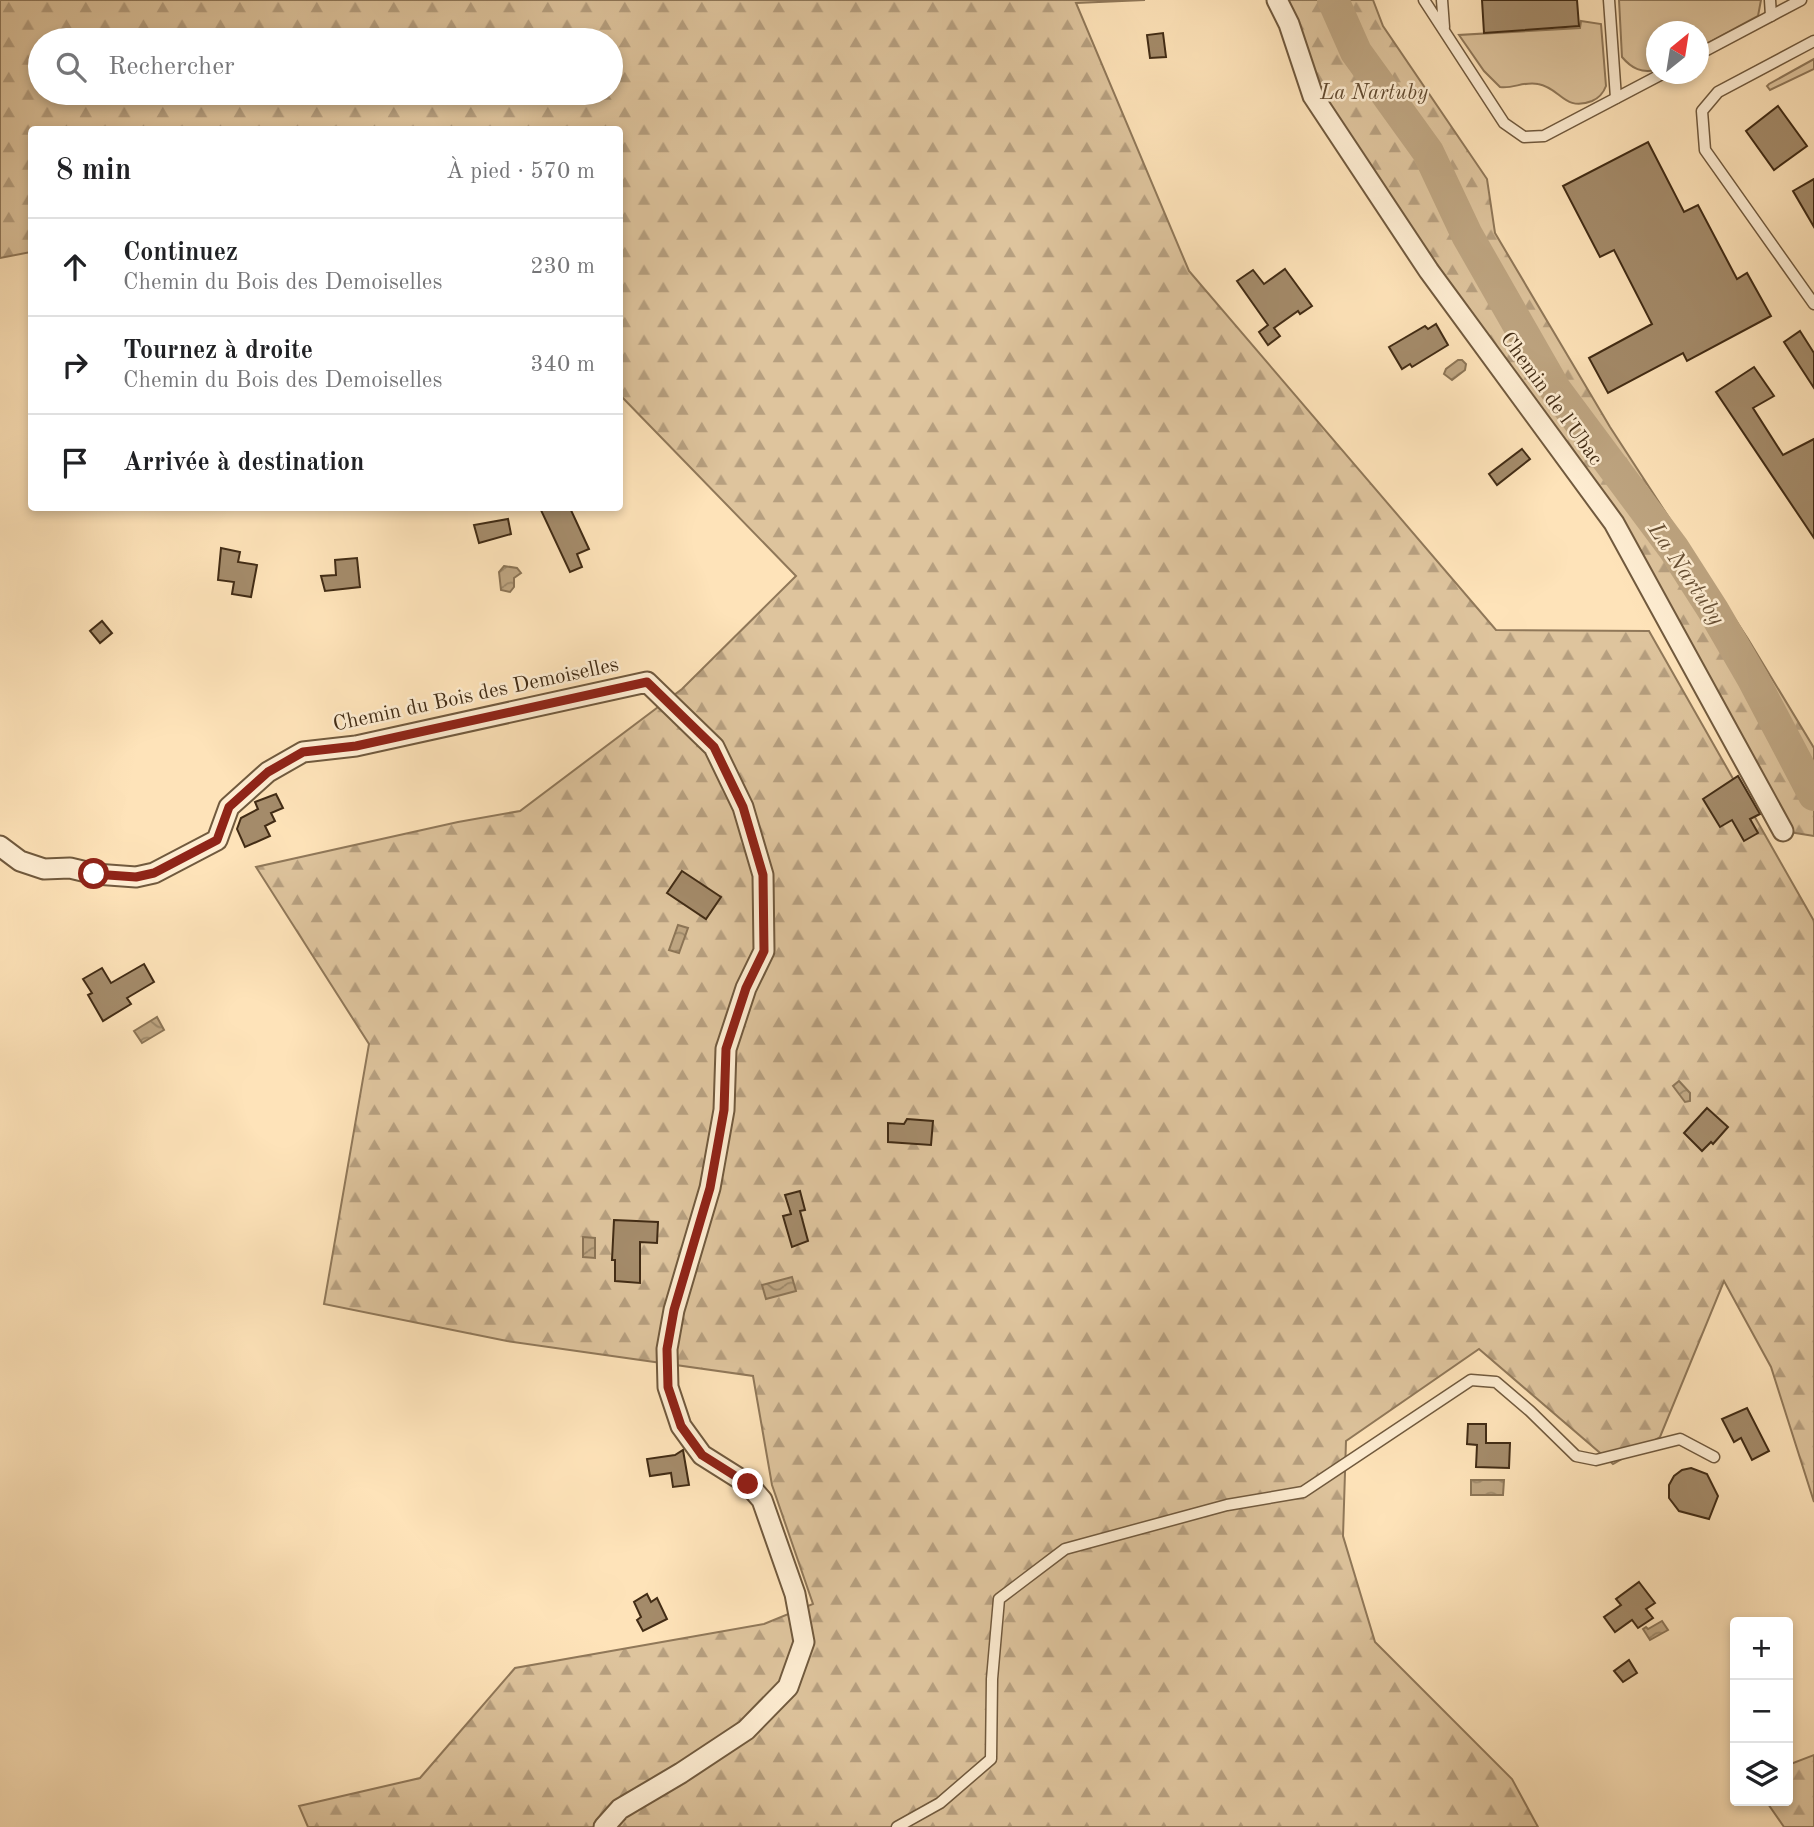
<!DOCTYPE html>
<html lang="fr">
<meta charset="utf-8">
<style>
body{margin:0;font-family:"Old Standard TT",serif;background:#f2f2f2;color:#202124}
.controls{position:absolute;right:21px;bottom:21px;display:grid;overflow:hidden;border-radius:7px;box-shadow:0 4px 10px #0003}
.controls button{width:63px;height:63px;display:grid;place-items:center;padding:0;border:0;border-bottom:2px solid #e0e0e0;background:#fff;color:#202124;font:35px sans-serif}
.compass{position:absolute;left:1646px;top:21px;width:63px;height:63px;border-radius:50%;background:#fff;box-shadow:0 4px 10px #0003;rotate:30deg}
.stop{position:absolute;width:21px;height:21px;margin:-16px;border:5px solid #8f2418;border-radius:50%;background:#fff}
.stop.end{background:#8f2418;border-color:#fff;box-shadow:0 2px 7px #0008}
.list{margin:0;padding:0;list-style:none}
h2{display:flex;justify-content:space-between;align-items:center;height:91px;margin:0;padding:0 28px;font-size:30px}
h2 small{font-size:23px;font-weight:400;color:#757577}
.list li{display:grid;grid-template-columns:46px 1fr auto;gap:21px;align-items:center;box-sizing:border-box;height:98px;padding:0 28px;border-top:2px solid #e0e0e0}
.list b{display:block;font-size:26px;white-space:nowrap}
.list p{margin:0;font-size:23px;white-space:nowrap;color:#757577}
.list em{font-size:23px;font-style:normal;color:#757577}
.icon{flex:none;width:38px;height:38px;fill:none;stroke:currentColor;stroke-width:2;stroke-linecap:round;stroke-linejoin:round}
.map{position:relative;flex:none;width:1814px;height:1827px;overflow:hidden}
.search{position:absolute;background:#fff;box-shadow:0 4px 10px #0003;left:28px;top:28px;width:595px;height:77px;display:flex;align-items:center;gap:18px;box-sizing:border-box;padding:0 24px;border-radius:38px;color:#757577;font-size:26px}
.panel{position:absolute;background:#fff;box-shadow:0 4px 10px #0003;left:28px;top:126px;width:595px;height:385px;border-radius:7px}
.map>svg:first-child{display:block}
.grass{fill:#dec49d;stroke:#907859;stroke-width:2}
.forest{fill:url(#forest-firs);stroke:#907859;stroke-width:2;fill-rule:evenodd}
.water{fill:url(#water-waves);stroke:#8c7556;stroke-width:2}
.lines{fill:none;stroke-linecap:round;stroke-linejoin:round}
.river{stroke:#bea581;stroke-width:32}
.building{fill:#a48b6a;stroke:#422c15;stroke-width:2}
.service-casing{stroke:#715a3e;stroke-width:13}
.minor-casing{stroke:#715a3e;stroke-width:23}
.service{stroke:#feedd2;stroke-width:10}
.minor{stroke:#feedd2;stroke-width:19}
.route{stroke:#8f2418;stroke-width:9}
.labels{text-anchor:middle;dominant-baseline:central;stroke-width:5;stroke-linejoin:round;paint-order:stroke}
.park-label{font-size:21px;font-style:italic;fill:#614a30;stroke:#feedd2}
.street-label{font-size:21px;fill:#422c15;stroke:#feedd2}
.water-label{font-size:23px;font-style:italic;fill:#675035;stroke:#feedd2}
</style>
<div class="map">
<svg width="1814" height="1827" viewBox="0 0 1814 1827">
<defs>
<pattern id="forest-firs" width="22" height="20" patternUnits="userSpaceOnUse" patternTransform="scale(1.75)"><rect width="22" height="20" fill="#dec49d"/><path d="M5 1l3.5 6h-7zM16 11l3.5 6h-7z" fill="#b69f7f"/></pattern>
<pattern id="water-waves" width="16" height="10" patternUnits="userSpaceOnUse" patternTransform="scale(1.75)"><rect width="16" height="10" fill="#bea581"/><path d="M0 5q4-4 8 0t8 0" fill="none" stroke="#9c8768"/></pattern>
</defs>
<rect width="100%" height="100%" fill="#fee3b9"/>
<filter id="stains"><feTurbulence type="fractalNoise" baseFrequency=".00286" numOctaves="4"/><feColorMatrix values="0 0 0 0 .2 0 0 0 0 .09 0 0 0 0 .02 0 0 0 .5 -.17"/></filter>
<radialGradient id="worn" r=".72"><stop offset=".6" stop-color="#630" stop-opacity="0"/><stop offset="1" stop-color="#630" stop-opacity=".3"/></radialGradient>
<!-- grass -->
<g class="grass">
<path d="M 1619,0 L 1761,0 L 1758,16 L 1699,48 L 1699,32 L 1657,32 L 1656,70 C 1642,73 1632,69 1622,57 Z"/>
<path d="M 1581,21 L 1601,24 L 1606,86 C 1603,94 1599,98 1592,101 C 1564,112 1561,88 1538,84 C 1524,81 1513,89 1500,87 L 1484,71 L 1459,35 L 1580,28 Z"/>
<path d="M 1814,59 L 1814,69 L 1770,90 L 1767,86 L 1769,84 Z"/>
</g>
<!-- forest -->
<g class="forest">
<path d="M 0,0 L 1145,0 L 1076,3 L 1189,271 L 1496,630 L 1649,631 L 1814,921 L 1814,1502 L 1771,1367 L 1724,1281 L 1660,1437 L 1613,1464 L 1479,1349 L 1346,1441 L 1343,1536 L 1375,1642 L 1512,1779 L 1538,1827 L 308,1827 L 299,1806 L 420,1778 L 515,1668 L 764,1624 L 813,1604 L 772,1485 L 753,1376 L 507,1341 L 324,1304 L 369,1044 L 256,867 L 458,822 L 520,811 L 682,689 L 796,576 L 620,395 L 620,130 L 32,130 L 31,252 L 0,258 ZM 40,40 L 611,40 L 611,93 L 40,93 Z"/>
<path d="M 1277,0 L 1373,0 L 1383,26 L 1487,179 L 1495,233 L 1610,427 L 1748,639 L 1814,748 L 1814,836 L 1783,831 L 1618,529 L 1322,97 Z"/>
<path d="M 1814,1755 L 1814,1827 L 1784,1827 L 1766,1801 L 1788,1801 L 1788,1765 Z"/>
</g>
<!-- water -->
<g class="water">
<path d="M 1458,360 L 1462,360 L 1466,364 L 1465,370 L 1452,380 L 1444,374 L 1446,369 Z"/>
<path d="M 504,566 L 517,568 L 521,573 L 514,578 L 514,587 L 510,592 L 501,590 L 499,572 Z"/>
<path d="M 678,925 L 688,928 L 679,953 L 669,950 Z"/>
<path d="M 157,1017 L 164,1030 L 142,1043 L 134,1031 Z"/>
<path d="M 1679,1081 L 1690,1093 L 1690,1101 L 1685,1102 L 1673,1086 Z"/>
<path d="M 583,1237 L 595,1238 L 595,1258 L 583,1257 Z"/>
<path d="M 792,1277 L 796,1291 L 766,1299 L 762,1285 Z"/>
<path d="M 1471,1480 L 1504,1480 L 1503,1495 L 1471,1495 Z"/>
<path d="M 1662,1621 L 1668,1630 L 1650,1640 L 1643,1629 L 1646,1627 L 1648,1629 Z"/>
</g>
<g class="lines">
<!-- river -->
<path class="river" d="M 1333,0 L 1356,52 L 1428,152 L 1467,235 L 1555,389 L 1674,549 L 1713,610 L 1753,679 L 1814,795"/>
</g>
<!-- building -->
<g class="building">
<path d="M 1482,0 L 1577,0 L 1579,26 L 1484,33 Z"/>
<path d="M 1163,33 L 1166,57 L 1150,58 L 1147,35 Z"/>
<path d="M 1778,106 L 1807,146 L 1774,170 L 1746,131 Z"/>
<path d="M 1648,142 L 1684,212 L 1698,205 L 1737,279 L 1747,273 L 1771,316 L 1687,361 L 1683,353 L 1608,393 L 1589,358 L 1652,324 L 1614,250 L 1600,257 L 1563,186 Z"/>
<path d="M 1814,179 L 1814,227 L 1793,191 Z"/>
<path d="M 1285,269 L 1312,306 L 1300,314 L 1298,311 L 1274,328 L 1280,336 L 1268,345 L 1259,332 L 1268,325 L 1237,281 L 1253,270 L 1264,284 Z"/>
<path d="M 1436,324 L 1448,345 L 1412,367 L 1410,364 L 1402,369 L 1389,347 L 1425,326 L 1428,329 Z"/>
<path d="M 1800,331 L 1814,353 L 1814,388 L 1784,342 Z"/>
<path d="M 1754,367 L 1774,396 L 1753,408 L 1783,455 L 1814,439 L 1814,538 L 1716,392 Z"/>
<path d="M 1522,449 L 1530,459 L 1497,485 L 1489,474 Z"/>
<path d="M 540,508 L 570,508 L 589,549 L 577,554 L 582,567 L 570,572 Z"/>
<path d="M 508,519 L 511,534 L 479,543 L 474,525 Z"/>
<path d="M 221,548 L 240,552 L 238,562 L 257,565 L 251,597 L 232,594 L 234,582 L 218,580 Z"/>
<path d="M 357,558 L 360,587 L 325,591 L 321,576 L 336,575 L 335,560 Z"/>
<path d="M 102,621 L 112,633 L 100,643 L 90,631 Z"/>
<path d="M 1738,776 L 1760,814 L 1750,819 L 1758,833 L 1744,841 L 1732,820 L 1720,827 L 1703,799 Z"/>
<path d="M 276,794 L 283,808 L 271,813 L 275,821 L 265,826 L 270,836 L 245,847 L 237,829 L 241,818 L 258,809 L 255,802 Z"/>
<path d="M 682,871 L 721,897 L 706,919 L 667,893 Z"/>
<path d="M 144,964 L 154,982 L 127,998 L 131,1004 L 103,1021 L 88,995 L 92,993 L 83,979 L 102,968 L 111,983 Z"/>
<path d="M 1707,1108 L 1728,1127 L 1713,1144 L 1711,1142 L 1702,1151 L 1684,1133 Z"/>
<path d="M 907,1119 L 933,1121 L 931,1145 L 888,1142 L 888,1123 L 904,1124 Z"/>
<path d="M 800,1191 L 805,1210 L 800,1211 L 808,1241 L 792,1247 L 783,1216 L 791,1214 L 785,1195 Z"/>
<path d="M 614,1220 L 658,1222 L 657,1243 L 640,1242 L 640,1283 L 615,1281 L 615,1260 L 612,1260 Z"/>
<path d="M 1747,1408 L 1769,1451 L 1752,1460 L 1741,1438 L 1734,1442 L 1722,1419 Z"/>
<path d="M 1468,1424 L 1486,1424 L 1486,1443 L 1510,1443 L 1509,1468 L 1476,1467 L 1477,1445 L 1467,1444 Z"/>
<path d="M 683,1450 L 689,1485 L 673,1487 L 671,1473 L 650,1476 L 647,1459 L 675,1455 Z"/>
<path d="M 1691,1468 L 1707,1474 L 1718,1496 L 1709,1519 L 1679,1511 L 1669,1498 L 1669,1485 L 1674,1476 L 1682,1470 Z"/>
<path d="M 1639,1582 L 1655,1603 L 1646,1609 L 1653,1618 L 1638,1628 L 1632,1620 L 1615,1632 L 1604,1617 L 1621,1605 L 1616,1599 Z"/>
<path d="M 647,1594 L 651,1602 L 657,1598 L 667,1619 L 643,1631 L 637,1620 L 641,1617 L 634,1602 Z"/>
<path d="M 1629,1660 L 1637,1673 L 1623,1682 L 1614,1671 Z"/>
</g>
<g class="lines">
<defs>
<g id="service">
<path d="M 1424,0 L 1504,123 L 1524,137 L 1544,136 L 1662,74"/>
<path d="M 1442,0 L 1444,27"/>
<path d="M 1609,0 L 1616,98"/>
<path d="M 1770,0 L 1771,16"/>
<path d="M 1814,41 L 1718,92 L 1702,111 L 1705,150 L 1814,304"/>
<path d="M 1699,54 L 1801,0"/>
<path d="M 897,1827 L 940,1803 L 991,1759 L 992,1679 L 999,1599 L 1065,1549 L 1227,1505 L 1303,1492 L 1471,1380 L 1496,1382 L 1530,1411 L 1576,1456 L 1596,1460 L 1680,1439 L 1714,1457"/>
</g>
<g id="minor">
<path d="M 1277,0 L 1289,24 L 1313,96 L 1429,271 L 1614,523 L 1783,831"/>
<path d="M 0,846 L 20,861 L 44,869 L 70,868 L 95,874 L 136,877 L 154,873 L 217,840 L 229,807 L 268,772 L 303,752 L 356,746 L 647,682 L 714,747 L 743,807 L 763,875 L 764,951 L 746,988 L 726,1049 L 724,1110 L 710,1188 L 674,1310 L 667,1349 L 668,1387 L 681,1426 L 702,1455 L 748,1484 L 762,1500 L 795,1594 L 804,1642 L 788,1687 L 746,1730 L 681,1773 L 620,1809 L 604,1827"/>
</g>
</defs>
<!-- service casing -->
<use href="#service" class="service-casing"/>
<!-- minor casing -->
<use href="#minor" class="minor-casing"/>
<!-- service -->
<use href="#service" class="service"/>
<!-- minor -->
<use href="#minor" class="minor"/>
</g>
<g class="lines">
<!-- route -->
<path class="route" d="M 94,874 L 136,877 L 154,873 L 217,840 L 229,807 L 268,772 L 303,752 L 356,746 L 647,682 L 714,747 L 743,807 L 763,875 L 764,951 L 746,988 L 726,1049 L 724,1110 L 710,1188 L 674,1310 L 667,1349 L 668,1387 L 681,1426 L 702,1455 L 748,1484"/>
</g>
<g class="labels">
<!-- park labels -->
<g class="park-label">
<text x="1374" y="93">La Nartuby</text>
</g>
<!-- street labels -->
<g class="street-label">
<text transform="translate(1551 399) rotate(54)">Chemin de l'Ubac</text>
<text transform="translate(476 695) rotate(-12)">Chemin du Bois des Demoiselles</text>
</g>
<!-- water labels -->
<g class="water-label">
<text transform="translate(1686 574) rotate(56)">La Nartuby</text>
</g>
</g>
<rect width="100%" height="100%" filter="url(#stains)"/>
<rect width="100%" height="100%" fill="url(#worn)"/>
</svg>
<div class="controls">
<button>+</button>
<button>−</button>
<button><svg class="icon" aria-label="layers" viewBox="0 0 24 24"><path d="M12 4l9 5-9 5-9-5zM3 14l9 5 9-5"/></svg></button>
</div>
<svg class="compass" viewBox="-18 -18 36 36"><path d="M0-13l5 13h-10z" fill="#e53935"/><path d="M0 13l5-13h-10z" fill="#757577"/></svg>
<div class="stop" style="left:94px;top:874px"></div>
<div class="stop end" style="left:748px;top:1484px"></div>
<div class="search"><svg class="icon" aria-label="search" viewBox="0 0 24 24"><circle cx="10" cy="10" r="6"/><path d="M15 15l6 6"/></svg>Rechercher</div>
<section class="panel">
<h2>8 min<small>À pied · 570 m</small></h2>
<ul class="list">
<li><svg class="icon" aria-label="ahead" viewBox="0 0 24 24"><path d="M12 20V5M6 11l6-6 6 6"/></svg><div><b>Continuez</b><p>Chemin du Bois des Demoiselles</p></div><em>230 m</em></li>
<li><svg class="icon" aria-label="right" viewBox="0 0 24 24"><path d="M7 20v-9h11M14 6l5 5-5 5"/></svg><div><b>Tournez à droite</b><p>Chemin du Bois des Demoiselles</p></div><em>340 m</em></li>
<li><svg class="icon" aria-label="arrive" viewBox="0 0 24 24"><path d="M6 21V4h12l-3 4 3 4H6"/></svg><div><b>Arrivée à destination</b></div></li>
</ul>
</section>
</div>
